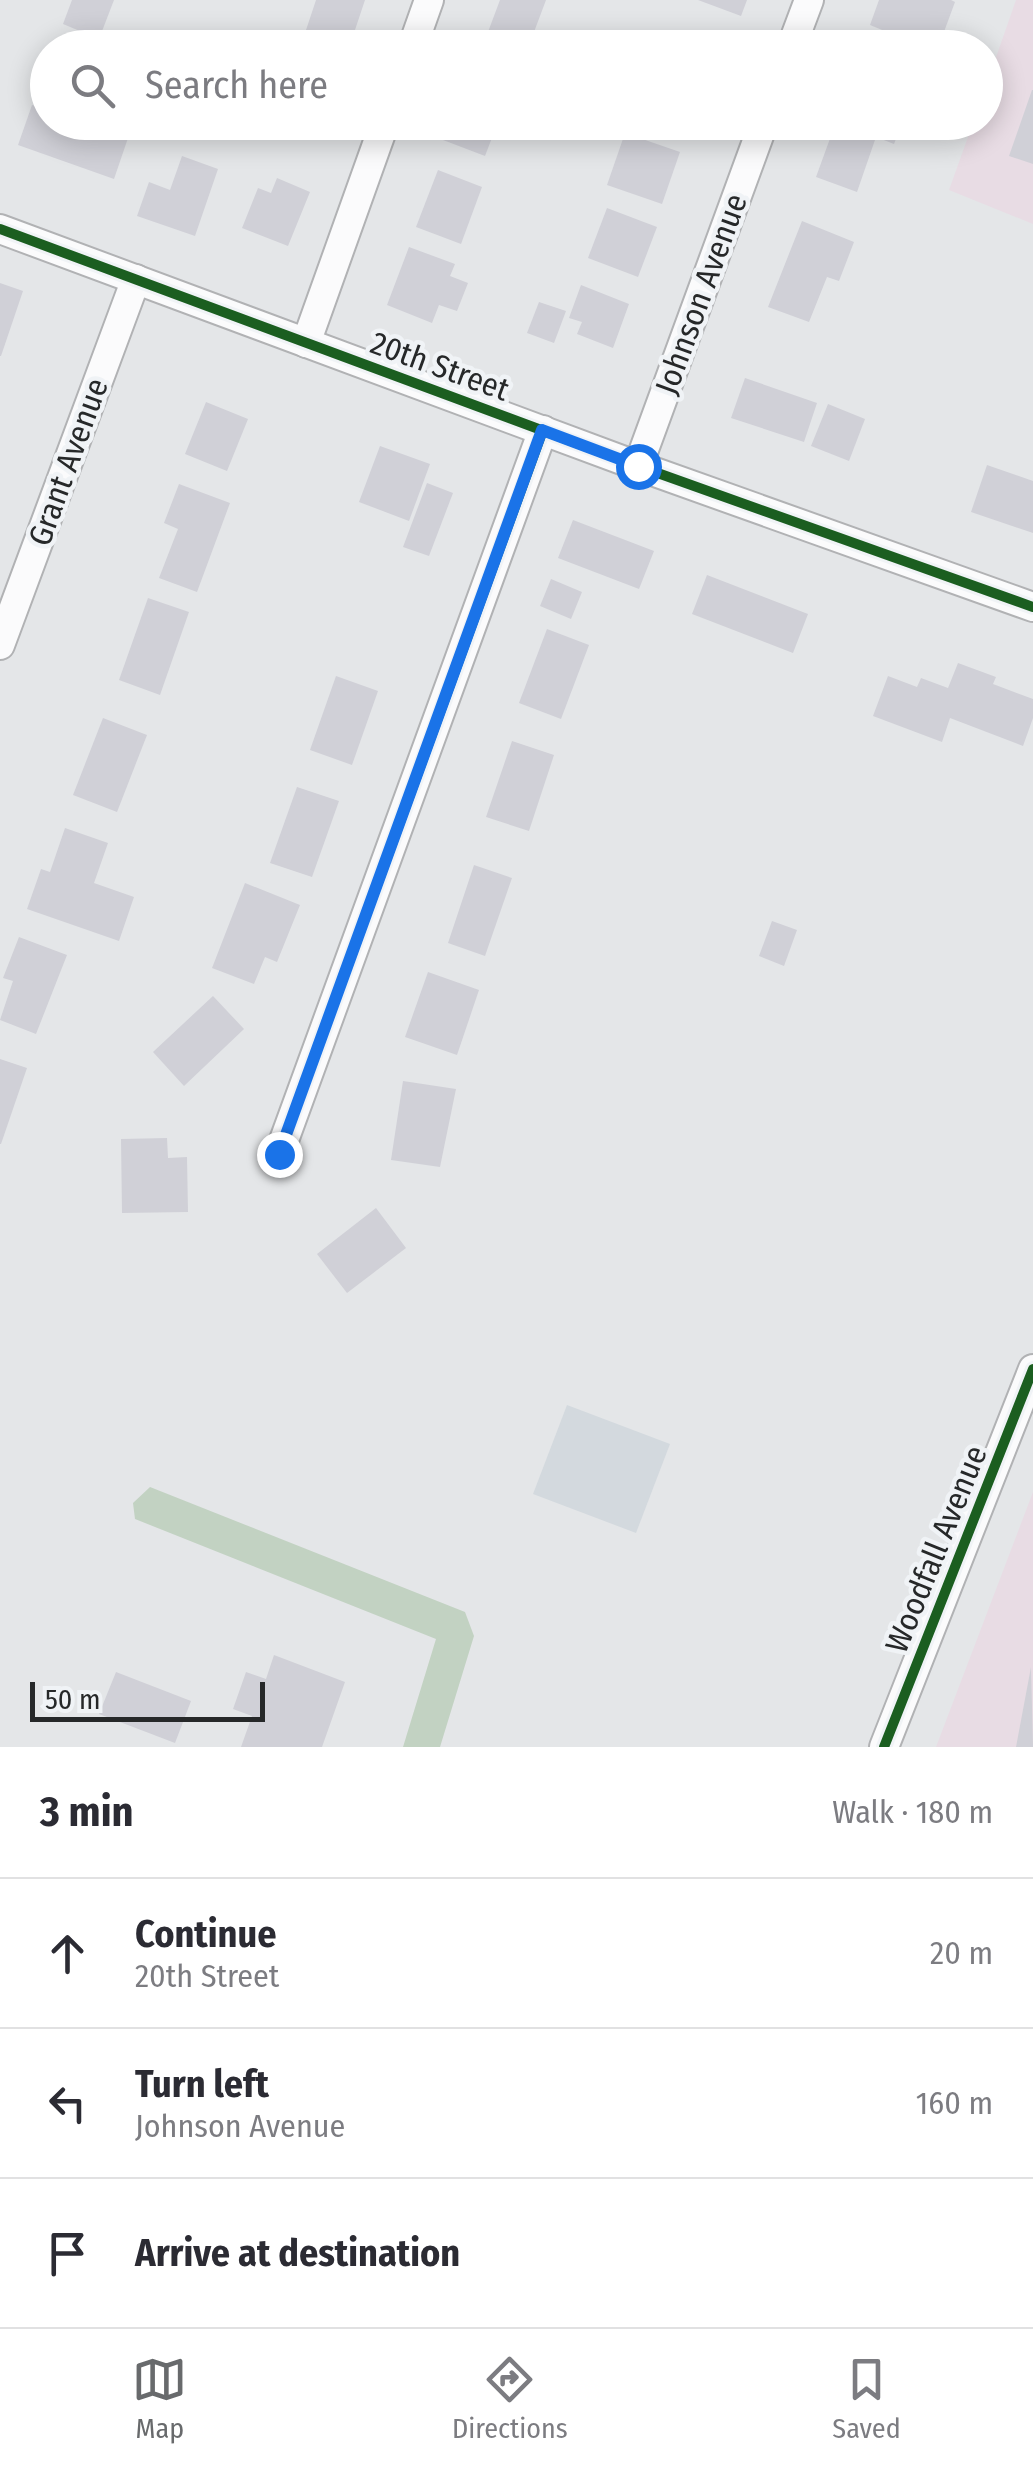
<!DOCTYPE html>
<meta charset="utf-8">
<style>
body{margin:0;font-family:"Fira Sans Condensed",sans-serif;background:#f7f7f7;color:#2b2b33}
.scale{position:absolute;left:30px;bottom:25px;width:235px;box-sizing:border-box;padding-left:10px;border:5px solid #262829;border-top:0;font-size:28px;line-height:35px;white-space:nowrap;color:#262829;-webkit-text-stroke:8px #f0f3f6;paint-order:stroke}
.stop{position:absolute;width:30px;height:30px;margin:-22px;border:8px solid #1a73e8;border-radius:50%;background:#fff}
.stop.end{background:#1a73e8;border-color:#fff;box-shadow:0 2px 10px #0008}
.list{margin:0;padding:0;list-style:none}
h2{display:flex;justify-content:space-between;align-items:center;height:130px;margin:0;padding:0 40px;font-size:42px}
h2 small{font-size:32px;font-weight:400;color:#7c7c81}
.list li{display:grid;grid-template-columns:65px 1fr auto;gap:30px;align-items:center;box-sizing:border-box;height:150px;padding:0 40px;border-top:2px solid #e1e1e2}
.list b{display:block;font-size:38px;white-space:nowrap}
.list p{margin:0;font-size:32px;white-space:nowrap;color:#7c7c81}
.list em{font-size:32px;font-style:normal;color:#7c7c81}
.icon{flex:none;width:55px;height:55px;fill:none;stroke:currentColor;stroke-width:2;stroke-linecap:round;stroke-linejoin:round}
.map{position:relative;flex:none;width:1033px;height:1747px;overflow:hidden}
.search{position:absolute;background:#fff;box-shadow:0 5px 25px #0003;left:30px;right:30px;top:30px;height:110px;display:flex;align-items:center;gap:25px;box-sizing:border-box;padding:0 35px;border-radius:55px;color:#7c7c81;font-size:38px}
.sheet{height:580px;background:#fff}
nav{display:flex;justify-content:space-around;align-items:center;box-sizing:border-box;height:140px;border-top:2px solid #e1e1e2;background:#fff;font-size:28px;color:#7c7c81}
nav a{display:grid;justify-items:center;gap:5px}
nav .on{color:#686a6c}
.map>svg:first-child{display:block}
.commercial{fill:#e8dce4}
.built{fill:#d3d9de}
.forest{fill:#c2d2c2}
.building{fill:#d0d0d7}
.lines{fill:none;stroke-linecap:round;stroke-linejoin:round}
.minor-casing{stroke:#b1b2b4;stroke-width:32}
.minor{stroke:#fbfbfc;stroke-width:28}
.cycleway-casing{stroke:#f0f3f6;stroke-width:16}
.cycleway{stroke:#1b5e20;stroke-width:10}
.route{stroke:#1a73e8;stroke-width:12}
.labels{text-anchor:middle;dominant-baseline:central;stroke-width:9;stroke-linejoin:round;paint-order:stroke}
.street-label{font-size:32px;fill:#262829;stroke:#f0f3f6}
</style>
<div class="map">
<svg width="1033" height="1747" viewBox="0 0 1033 1747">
<rect width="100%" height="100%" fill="#e4e6e8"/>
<!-- commercial -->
<g class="commercial">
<path d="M 1016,0 L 1033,0 L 1033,224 L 949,190 L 973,123 L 986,122 L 986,86 Z"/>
<path d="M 1033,1492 L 1033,1747 L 936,1747 Z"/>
</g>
<!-- built -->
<path class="built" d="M 567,1405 L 670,1444 L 636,1533 L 533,1494 Z"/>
<!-- forest -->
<path class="forest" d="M 150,1487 L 465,1612 L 474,1636 L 440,1747 L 403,1747 L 436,1639 L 135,1519 L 133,1503 Z"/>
<!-- building -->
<g class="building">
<path d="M 72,0 L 114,0 L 99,39 L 63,24 Z"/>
<path d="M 316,0 L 365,0 L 349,48 L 300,48 Z"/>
<path d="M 500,0 L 546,0 L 528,48 L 482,48 Z"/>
<path d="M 698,0 L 747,0 L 741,16 Z"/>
<path d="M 879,0 L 951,0 L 955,2 L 938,48 L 926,45 L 925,48 L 881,48 L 887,32 L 870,25 Z"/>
<path d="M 1032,90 L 1033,90 L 1033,164 L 1009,156 Z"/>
<path d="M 32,105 L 48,110 L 48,122 L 82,122 L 128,138 L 114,179 L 18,145 Z"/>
<path d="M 450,122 L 498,122 L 485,156 L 443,140 Z"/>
<path d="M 836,122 L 892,122 L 901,126 L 894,144 L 876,137 L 857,192 L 816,177 Z"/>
<path d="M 625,133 L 680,152 L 662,204 L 607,185 Z"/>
<path d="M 182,156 L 218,169 L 195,236 L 137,216 L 149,182 L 170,190 Z"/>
<path d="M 438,170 L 482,187 L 461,244 L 416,227 Z"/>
<path d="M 277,178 L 310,192 L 288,246 L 242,228 L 258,188 L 271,193 Z"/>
<path d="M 607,208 L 657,227 L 638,277 L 588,258 Z"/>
<path d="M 802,221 L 854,242 L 839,281 L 827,277 L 809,322 L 768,307 Z"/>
<path d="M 409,247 L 455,264 L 450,276 L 468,283 L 457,311 L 439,305 L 432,323 L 387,305 Z"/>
<path d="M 0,283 L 23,291 L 1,356 L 0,356 Z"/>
<path d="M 581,285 L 629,304 L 613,348 L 577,334 L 582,322 L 569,318 Z"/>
<path d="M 539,302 L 566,311 L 554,343 L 527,333 Z"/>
<path d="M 745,378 L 817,403 L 804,442 L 731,418 Z"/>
<path d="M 206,402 L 248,419 L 227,471 L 185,454 Z"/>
<path d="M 828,404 L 865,419 L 849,461 L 811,446 Z"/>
<path d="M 380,446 L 430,464 L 409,521 L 359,502 Z"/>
<path d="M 987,465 L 1033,481 L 1033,533 L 971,512 Z"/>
<path d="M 427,483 L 453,493 L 429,556 L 403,547 Z"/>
<path d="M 179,484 L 230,503 L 197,592 L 159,578 L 178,529 L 164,523 Z"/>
<path d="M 573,520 L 654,551 L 639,589 L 558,558 Z"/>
<path d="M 707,575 L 808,614 L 793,653 L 692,614 Z"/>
<path d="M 551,579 L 582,592 L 571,619 L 540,606 Z"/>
<path d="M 148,598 L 189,612 L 160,695 L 119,680 Z"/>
<path d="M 547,629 L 589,645 L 561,719 L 519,703 Z"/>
<path d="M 958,663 L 996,677 L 993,684 L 1033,699 L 1033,718 L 1023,746 L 950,718 L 942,742 L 873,716 L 888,676 L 917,687 L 921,678 L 948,688 Z"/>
<path d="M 336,676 L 378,691 L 352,765 L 310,750 Z"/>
<path d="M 103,718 L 147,735 L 117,812 L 73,795 Z"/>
<path d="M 512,741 L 554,755 L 529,831 L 486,817 Z"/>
<path d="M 297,787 L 339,801 L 312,877 L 270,863 Z"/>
<path d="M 65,828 L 108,843 L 94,883 L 134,897 L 119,941 L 27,909 L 41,869 L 50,872 Z"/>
<path d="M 474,865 L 512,878 L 485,956 L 448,943 Z"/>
<path d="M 245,883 L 300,905 L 277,962 L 265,957 L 254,984 L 212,968 Z"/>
<path d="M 772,921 L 797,930 L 784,966 L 759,956 Z"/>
<path d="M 19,937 L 67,955 L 36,1034 L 0,1020 L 13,981 L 3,978 Z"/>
<path d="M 428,972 L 479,990 L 457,1055 L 405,1037 Z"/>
<path d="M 213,996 L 244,1029 L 184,1086 L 153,1052 Z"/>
<path d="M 0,1059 L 27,1068 L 1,1144 L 0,1144 Z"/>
<path d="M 403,1081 L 456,1089 L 440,1167 L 391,1160 Z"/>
<path d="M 167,1138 L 168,1158 L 187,1157 L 188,1212 L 122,1213 L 121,1139 Z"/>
<path d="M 376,1208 L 406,1248 L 347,1293 L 317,1254 Z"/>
<path d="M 274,1655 L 345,1682 L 322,1747 L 241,1747 L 252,1716 L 233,1709 L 246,1672 L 266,1679 Z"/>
<path d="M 1031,1667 L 1033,1747 L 1016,1747 Z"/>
<path d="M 116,1672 L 191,1701 L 175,1743 L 99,1714 Z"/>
</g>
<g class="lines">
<defs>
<g id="minor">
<path d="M 412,48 L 429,0"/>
<path d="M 791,48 L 809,0"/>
<path d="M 0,229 L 638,466 L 1033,607"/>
<path d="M 306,343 L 385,122"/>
<path d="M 638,466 L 764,122"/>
<path d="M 0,645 L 136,279"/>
<path d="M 279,1154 L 543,430"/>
<path d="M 884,1747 L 1033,1369"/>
</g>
</defs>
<!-- minor casing -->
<use href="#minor" class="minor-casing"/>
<!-- minor -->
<use href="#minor" class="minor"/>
<defs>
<g id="cycleway">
<path d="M 0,229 L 638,466 L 1033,607"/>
<path d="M 279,1154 L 543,430"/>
<path d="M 884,1747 L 1033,1369"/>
</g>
</defs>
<!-- cycleway casing -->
<use href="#cycleway" class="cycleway-casing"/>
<!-- cycleway -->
<use href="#cycleway" class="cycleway"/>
</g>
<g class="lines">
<!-- route -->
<path class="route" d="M 279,1154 L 542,430 L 638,466"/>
</g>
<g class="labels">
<!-- street labels -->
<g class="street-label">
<text transform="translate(701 294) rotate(-70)">Johnson Avenue</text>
<text transform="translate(440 366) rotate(20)">20th Street</text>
<text transform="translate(68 462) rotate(-70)">Grant Avenue</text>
<text transform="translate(936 1549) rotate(-68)">Woodfall Avenue</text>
</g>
</g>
</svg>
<div class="scale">50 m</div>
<div class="stop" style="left:638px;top:466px"></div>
<div class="stop end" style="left:279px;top:1154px"></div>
<div class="search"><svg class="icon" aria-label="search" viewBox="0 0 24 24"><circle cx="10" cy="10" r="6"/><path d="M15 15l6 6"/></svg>Search here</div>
</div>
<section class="sheet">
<h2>3 min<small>Walk · 180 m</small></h2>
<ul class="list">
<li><svg class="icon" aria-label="ahead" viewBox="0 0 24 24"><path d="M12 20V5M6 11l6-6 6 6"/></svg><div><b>Continue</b><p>20th Street</p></div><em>20 m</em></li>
<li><svg class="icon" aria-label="left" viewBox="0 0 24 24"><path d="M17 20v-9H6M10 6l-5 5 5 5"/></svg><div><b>Turn left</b><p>Johnson Avenue</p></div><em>160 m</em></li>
<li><svg class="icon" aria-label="arrive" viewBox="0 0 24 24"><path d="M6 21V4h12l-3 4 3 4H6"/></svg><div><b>Arrive at destination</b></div></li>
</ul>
</section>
<nav>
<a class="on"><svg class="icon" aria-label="map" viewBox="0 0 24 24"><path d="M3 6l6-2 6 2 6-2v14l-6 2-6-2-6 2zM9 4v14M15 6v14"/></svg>Map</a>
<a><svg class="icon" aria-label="directions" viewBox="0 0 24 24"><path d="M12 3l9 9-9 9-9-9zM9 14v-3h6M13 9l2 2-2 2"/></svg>Directions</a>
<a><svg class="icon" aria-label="saved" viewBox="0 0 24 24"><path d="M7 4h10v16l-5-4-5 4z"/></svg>Saved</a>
</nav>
